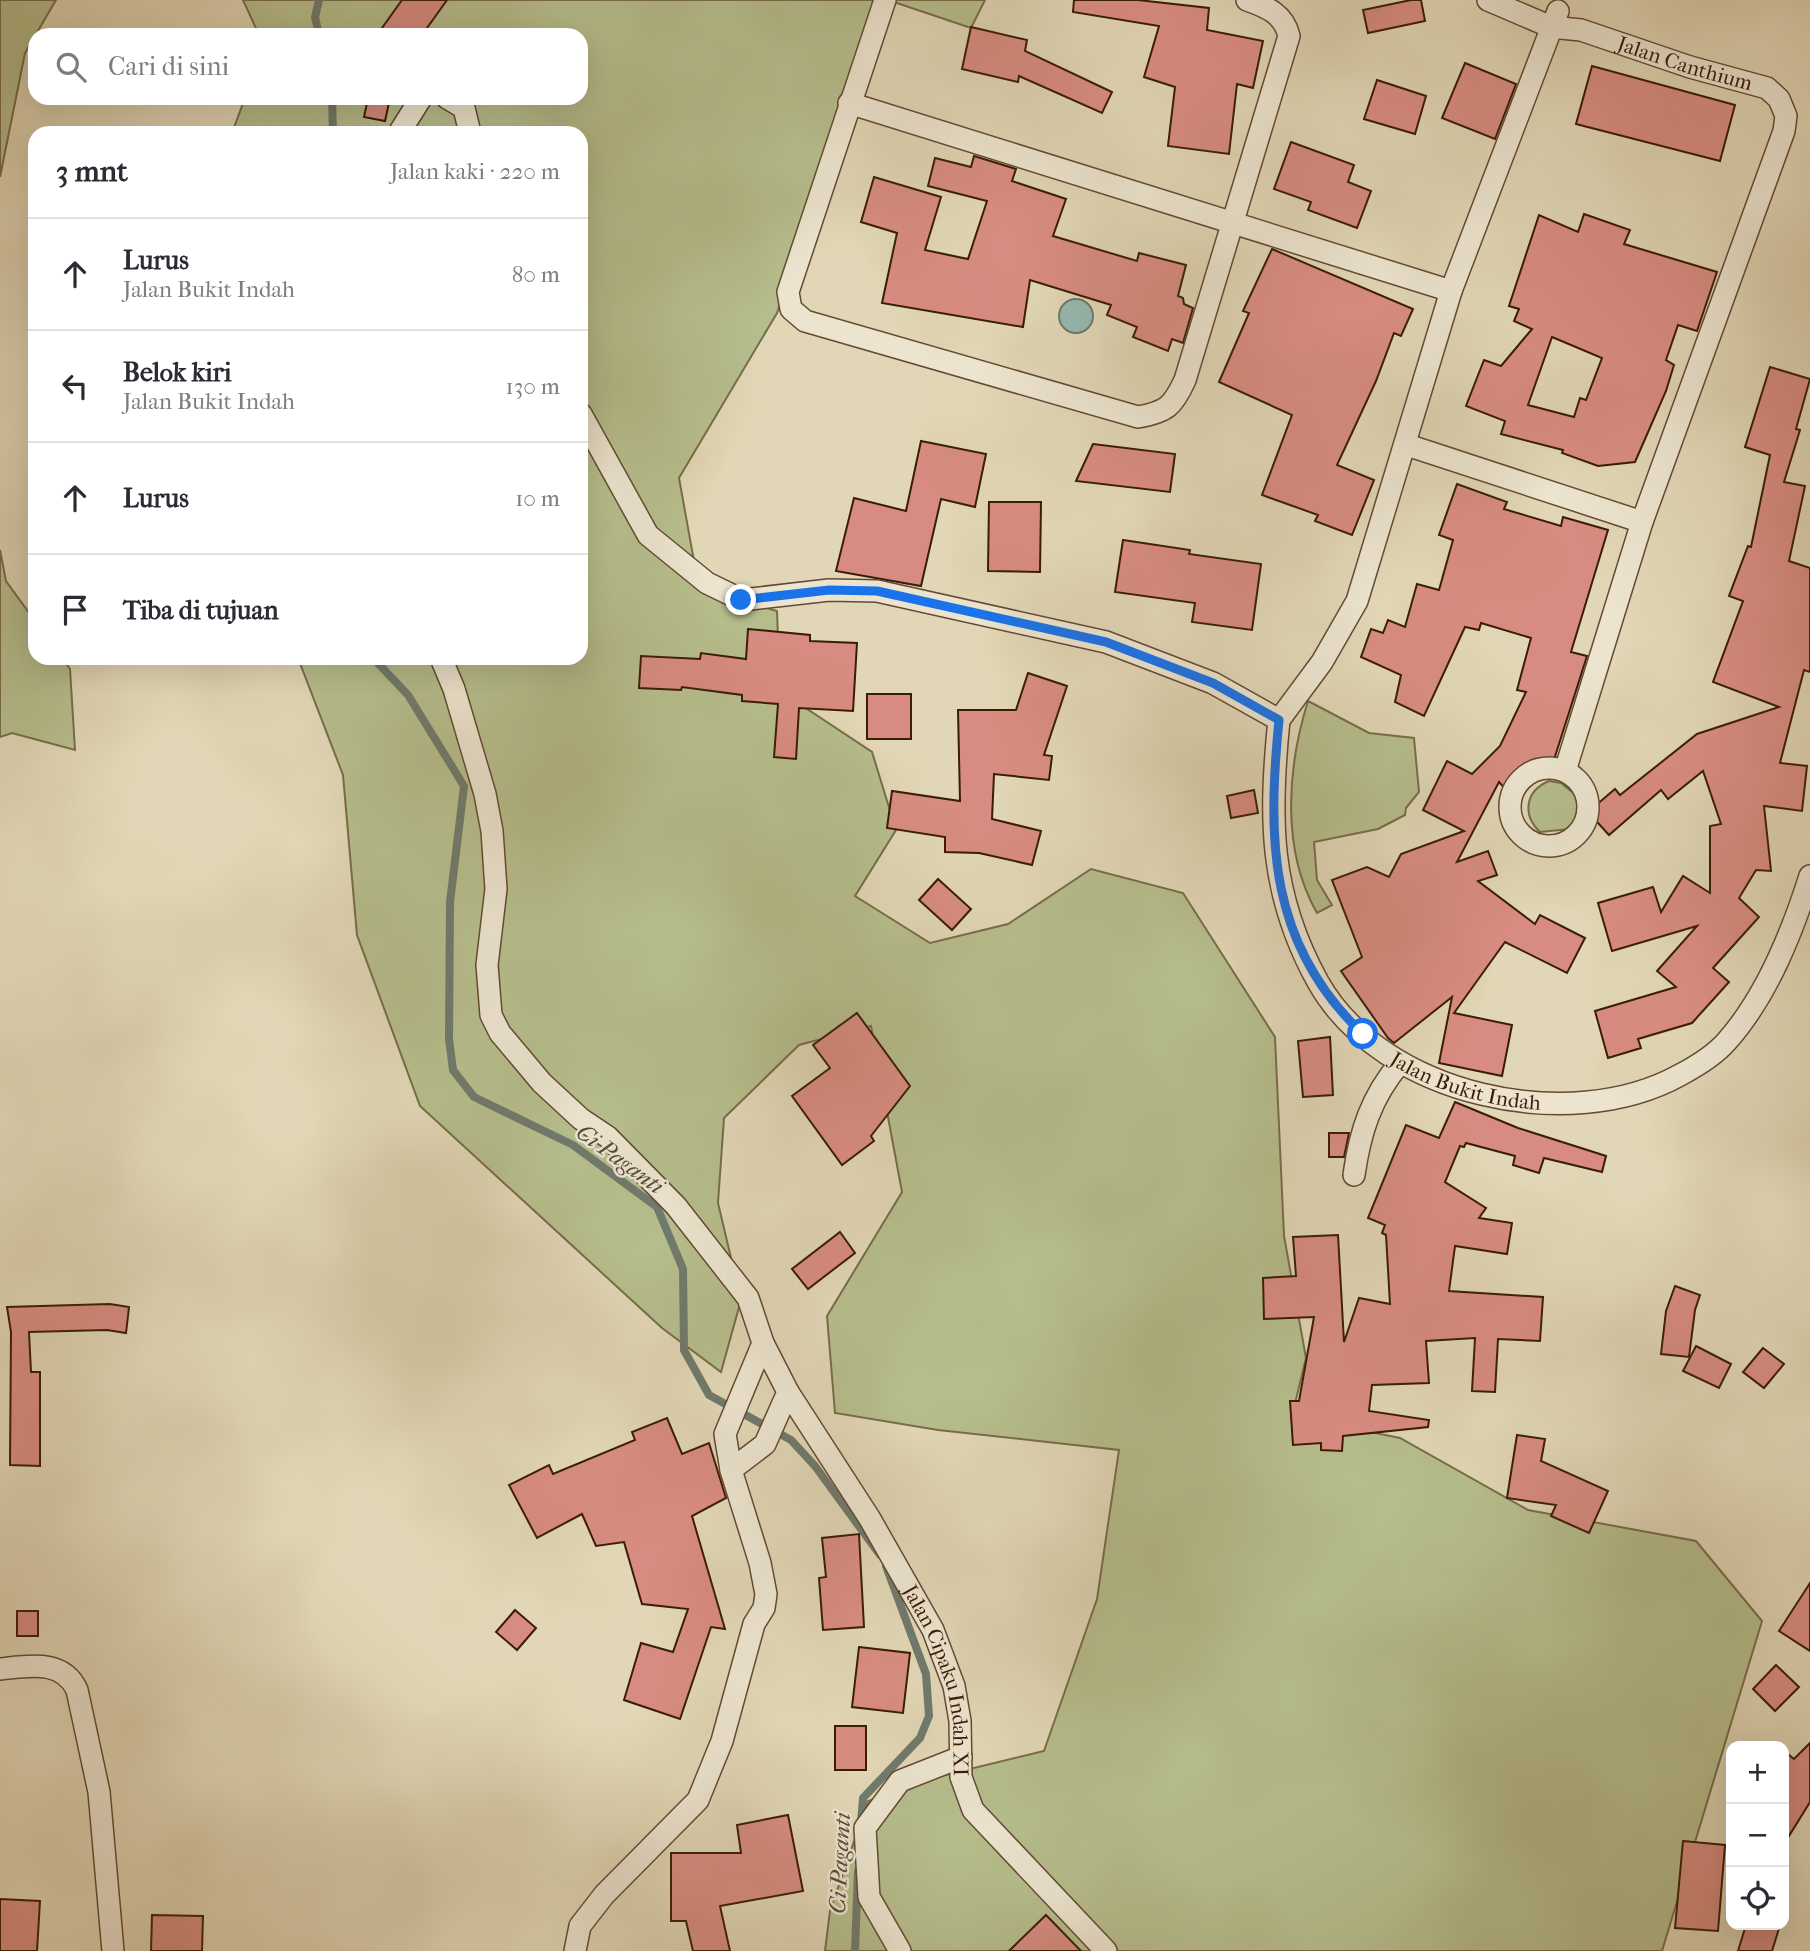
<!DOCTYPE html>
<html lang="id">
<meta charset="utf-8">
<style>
body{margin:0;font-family:"IM FELL French Canon",serif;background:#f2f2f3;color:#2b2b33}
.controls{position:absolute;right:21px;bottom:21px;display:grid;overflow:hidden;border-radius:14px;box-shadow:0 7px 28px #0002}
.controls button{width:63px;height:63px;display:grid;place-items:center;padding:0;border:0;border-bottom:2px solid #e1e1e2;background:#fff;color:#2b2b33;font:35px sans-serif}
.stop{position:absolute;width:21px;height:21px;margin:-16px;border:5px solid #1a73e8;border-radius:50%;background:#fff}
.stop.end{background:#1a73e8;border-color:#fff;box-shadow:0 2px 7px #0008}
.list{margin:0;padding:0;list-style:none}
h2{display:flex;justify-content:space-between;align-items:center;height:91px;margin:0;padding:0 28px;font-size:30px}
h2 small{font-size:23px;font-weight:400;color:#7c7c81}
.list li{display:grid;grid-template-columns:46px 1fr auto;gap:21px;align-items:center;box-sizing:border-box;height:112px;padding:0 28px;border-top:2px solid #e1e1e2}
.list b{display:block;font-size:26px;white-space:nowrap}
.list p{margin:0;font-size:23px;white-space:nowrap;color:#7c7c81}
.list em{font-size:23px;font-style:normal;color:#7c7c81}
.icon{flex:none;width:38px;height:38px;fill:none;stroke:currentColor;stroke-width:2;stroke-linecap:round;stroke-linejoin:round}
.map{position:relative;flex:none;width:1810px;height:1951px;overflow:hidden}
.search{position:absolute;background:#fff;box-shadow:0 7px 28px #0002;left:28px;top:28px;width:560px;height:77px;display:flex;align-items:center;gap:18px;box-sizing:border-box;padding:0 24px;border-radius:21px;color:#7c7c81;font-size:26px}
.panel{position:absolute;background:#fff;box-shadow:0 7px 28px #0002;left:28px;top:126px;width:560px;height:539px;border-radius:21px}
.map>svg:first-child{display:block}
.green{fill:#b6bd8c;stroke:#786c4a;stroke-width:2}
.water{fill:#94b9b0;stroke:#707a6c;stroke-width:2}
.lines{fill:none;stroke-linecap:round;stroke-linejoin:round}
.stream{stroke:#707a6c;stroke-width:8}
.building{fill:#d88c81;stroke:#3a1c07;stroke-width:2;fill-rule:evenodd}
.minor-casing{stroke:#644a32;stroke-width:24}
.minor{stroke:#ece4cf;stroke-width:21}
.route{stroke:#1a73e8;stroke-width:9}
.labels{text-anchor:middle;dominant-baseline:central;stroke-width:5;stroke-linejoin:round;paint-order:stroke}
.street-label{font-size:21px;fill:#3a1c07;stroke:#ece4cf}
.water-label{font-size:23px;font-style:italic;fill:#554b3a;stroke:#ece4cf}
</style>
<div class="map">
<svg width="1810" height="1951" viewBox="0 0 1810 1951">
<rect width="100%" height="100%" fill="#e1d6b5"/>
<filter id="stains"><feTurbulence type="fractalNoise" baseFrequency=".00286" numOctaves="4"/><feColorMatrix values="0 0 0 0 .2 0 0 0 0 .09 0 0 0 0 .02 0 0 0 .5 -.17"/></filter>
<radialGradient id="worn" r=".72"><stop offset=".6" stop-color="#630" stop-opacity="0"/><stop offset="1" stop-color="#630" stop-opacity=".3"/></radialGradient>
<!-- green -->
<g class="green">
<path d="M 0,0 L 56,0 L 25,53 L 0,177 Z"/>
<path d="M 243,0 L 985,0 L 971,28 L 888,0 L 777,313 L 679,478 L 699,589 L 777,611 L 780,691 L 872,752 L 896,830 L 855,896 L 930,943 L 1008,924 L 1091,869 L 1183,893 L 1275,1037 L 1284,1236 L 1306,1358 L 1292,1416 L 1400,1438 L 1528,1510 L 1696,1541 L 1762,1621 L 1662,1951 L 825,1951 L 830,1911 L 868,1801 L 941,1776 L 1044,1751 L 1097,1599 L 1119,1450 L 938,1430 L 835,1413 L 827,1316 L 902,1192 L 871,1026 L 799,1045 L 724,1118 L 718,1203 L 741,1300 L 721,1372 L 662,1328 L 420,1106 L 357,935 L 343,775 L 298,658 L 581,658 L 581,133 L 232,133 L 245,98 L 581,98 L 581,35 L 259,35 Z"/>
<path d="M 0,550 L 6,581 L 35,621 L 35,658 L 62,658 L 70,669 L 75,750 L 12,733 L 0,737 Z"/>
<path d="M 1308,701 L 1369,733 L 1414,738 L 1419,792 L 1406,808 L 1405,815 L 1378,829 L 1314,842 L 1317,880 L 1332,905 L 1317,913 C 1281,850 1287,768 1308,701 Z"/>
<path d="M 1549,781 L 1561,783 L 1576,795 L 1579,822 L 1570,829 L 1540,832 C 1522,815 1525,791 1549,781 Z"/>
</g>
<!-- water -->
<circle class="water" cx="1076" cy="316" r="17"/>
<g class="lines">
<!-- stream -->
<g class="stream">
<path d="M 319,35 L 315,17 L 319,0"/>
<path d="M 332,98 L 333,133"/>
<path d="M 373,658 L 408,695 L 464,786 L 450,902 L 449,1039 L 453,1070 L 474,1097 L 573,1145 L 657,1207 L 683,1269 L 684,1350 L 709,1395 L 791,1440 L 815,1466 L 880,1555"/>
<path d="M 861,1823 L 863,1798 L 920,1738 L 929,1716 L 926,1674 L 886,1566"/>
<path d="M 855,1951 L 858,1871"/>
</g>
</g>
<!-- building -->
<g class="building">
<path d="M 402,0 L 447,0 L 422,35 L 377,35 Z"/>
<path d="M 1074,0 L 1138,0 L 1209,8 L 1207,30 L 1263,41 L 1253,88 L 1237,84 L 1229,154 L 1168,146 L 1175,87 L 1144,77 L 1159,26 L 1073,12 Z"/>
<path d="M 1411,0 L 1421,0 L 1425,21 L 1368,33 L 1363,10 Z"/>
<path d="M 971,27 L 1027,40 L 1025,51 L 1112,92 L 1102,113 L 1019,76 L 1018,82 L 962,69 Z"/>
<path d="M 1465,63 L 1516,84 L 1495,139 L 1442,118 Z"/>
<path d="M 1592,66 L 1735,105 L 1720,161 L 1576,124 Z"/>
<path d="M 1377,80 L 1426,96 L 1415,134 L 1364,119 Z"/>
<path d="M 368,98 L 390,98 L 385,121 L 364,117 Z"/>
<path d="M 1291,142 L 1354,165 L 1348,182 L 1371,191 L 1357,228 L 1308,210 L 1311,202 L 1274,189 Z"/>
<path d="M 974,156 L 1016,169 L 1012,181 L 1066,199 L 1053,236 L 1137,261 L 1139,253 L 1186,265 L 1178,296 L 1183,298 L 1184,304 L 1193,308 L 1183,343 L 1172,339 L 1168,351 L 1133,337 L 1137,327 L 1107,315 L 1111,305 L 1030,280 L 1023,327 L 882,303 L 897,233 L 861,222 L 874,177 L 941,197 L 925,250 L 968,259 L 987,201 L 928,186 L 935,158 L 971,167 Z"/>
<path d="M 1584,214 L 1630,230 L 1624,244 L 1717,272 L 1697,331 L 1678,325 L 1666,360 L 1674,365 L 1666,391 L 1635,462 L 1598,466 L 1562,453 L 1563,450 L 1501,434 L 1505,421 L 1466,406 L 1484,360 L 1501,366 L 1532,329 L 1514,321 L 1519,309 L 1509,306 L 1539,215 L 1578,232 ZM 1552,337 L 1602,358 L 1586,400 L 1580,398 L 1574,417 L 1528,405 Z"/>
<path d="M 1272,249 L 1413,309 L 1401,336 L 1394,333 L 1376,381 L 1337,465 L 1374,480 L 1352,535 L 1315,521 L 1318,515 L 1262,495 L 1292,415 L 1219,382 L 1249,313 L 1243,311 Z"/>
<path d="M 1770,367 L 1810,379 L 1796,429 L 1800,430 L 1784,482 L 1805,486 L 1789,561 L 1810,568 L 1810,672 L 1804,670 L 1780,763 L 1807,766 L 1802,811 L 1764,806 L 1771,871 L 1756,870 L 1739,898 L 1759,917 L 1713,968 L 1729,982 L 1692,1023 L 1638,1039 L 1641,1048 L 1608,1058 L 1595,1011 L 1676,987 L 1657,971 L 1697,926 L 1612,951 L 1598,903 L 1653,887 L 1661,912 L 1683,876 L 1710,893 L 1710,826 L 1721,824 L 1703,771 L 1668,799 L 1661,790 L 1609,835 L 1588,812 L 1615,789 L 1620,795 L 1697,734 L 1779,707 L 1713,682 L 1743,601 L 1729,596 L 1748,546 L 1751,547 L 1770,455 L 1745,447 Z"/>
<path d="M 921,441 L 986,454 L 975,507 L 941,499 L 921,586 L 836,571 L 854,498 L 906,511 Z"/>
<path d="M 1093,444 L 1175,454 L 1170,492 L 1076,481 Z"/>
<path d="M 1457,484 L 1507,502 L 1504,509 L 1561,526 L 1563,517 L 1608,530 L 1571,652 L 1587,656 L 1552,766 L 1536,761 L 1507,791 L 1499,782 L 1457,862 L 1488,851 L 1497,875 L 1478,881 L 1535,924 L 1540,915 L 1585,938 L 1567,973 L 1505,942 L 1454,1013 L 1512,1025 L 1502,1076 L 1439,1063 L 1452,997 L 1394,1043 L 1388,1038 L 1341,971 L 1362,957 L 1332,880 L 1367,867 L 1389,877 L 1401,854 L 1464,831 L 1423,810 L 1447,761 L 1472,774 L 1500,746 L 1526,692 L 1517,690 L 1531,638 L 1481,623 L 1479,630 L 1465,627 L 1424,716 L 1395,702 L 1401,675 L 1361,657 L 1371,629 L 1383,633 L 1388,620 L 1405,627 L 1417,584 L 1439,590 L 1453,540 L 1439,535 Z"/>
<path d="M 989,502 L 1041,502 L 1040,572 L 988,571 Z"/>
<path d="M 1123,540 L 1190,550 L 1189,554 L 1261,564 L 1252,630 L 1192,622 L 1195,603 L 1115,592 Z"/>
<path d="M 748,629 L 810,635 L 810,641 L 857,643 L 853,711 L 799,708 L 796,759 L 774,757 L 778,704 L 742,701 L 742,695 L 682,687 L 681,690 L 639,688 L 641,656 L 700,659 L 701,653 L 746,659 Z"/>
<path d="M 1028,673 L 1067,686 L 1044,755 L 1052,756 L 1049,780 L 994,774 L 992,819 L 1041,831 L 1032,865 L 979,853 L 945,852 L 945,837 L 887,828 L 892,791 L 960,801 L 958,710 L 1016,710 Z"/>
<rect x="867" y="694" width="44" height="45"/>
<path d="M 1254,790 L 1258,813 L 1231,818 L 1227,796 Z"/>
<path d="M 938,879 L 971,909 L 952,930 L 919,900 Z"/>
<path d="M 857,1013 L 910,1086 L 871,1136 L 874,1141 L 842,1165 L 792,1096 L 830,1068 L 813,1045 Z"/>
<path d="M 1330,1037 L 1333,1095 L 1303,1097 L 1298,1041 Z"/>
<path d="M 1455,1102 L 1518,1128 L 1606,1156 L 1602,1172 L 1544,1158 L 1539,1173 L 1513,1165 L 1515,1156 L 1466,1143 L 1464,1147 L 1460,1146 L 1445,1182 L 1486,1208 L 1479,1218 L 1512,1223 L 1507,1254 L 1455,1246 L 1449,1291 L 1543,1297 L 1540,1341 L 1498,1339 L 1495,1392 L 1472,1391 L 1475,1338 L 1426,1341 L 1429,1383 L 1372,1385 L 1369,1411 L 1429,1420 L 1428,1427 L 1343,1436 L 1342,1451 L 1321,1450 L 1321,1443 L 1293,1445 L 1290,1401 L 1299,1401 L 1314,1317 L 1264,1319 L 1263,1278 L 1296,1276 L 1293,1237 L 1338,1235 L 1344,1342 L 1359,1298 L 1390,1304 L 1386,1235 L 1382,1233 L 1385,1225 L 1368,1218 L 1406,1125 L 1439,1138 Z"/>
<path d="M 1329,1133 L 1349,1133 L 1344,1157 L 1329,1157 Z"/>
<path d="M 840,1232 L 855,1253 L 808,1289 L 792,1269 Z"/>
<path d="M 1675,1286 L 1700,1295 L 1695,1310 L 1689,1357 L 1661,1354 L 1666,1311 Z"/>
<path d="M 110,1304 L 129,1307 L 126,1333 L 107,1330 L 29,1332 L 31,1372 L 40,1372 L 40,1466 L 10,1465 L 11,1332 L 7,1307 Z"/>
<path d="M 1696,1346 L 1731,1364 L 1719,1388 L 1683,1371 Z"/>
<path d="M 1763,1348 L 1784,1364 L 1764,1388 L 1743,1372 Z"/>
<path d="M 667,1418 L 682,1454 L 709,1443 L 726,1498 L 692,1516 L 725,1629 L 711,1627 L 680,1719 L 624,1700 L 641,1643 L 673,1652 L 688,1609 L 642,1604 L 624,1542 L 596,1546 L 582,1514 L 537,1538 L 509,1485 L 549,1465 L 553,1474 L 635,1440 L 632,1432 Z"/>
<path d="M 1517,1435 L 1545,1439 L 1541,1461 L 1608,1491 L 1589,1533 L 1551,1516 L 1556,1505 L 1507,1498 Z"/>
<path d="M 859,1534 L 864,1627 L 823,1630 L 819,1578 L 826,1577 L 822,1538 Z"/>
<path d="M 1810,1583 L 1810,1651 L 1779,1631 Z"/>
<path d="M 515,1610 L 536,1628 L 517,1650 L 496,1632 Z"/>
<rect x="17" y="1611" width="21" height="25"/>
<path d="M 859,1647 L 910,1653 L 903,1713 L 852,1707 Z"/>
<path d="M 1776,1665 L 1799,1687 L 1775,1711 L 1753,1689 Z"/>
<rect x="835" y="1726" width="31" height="44"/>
<path d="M 1810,1743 L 1810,1802 L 1784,1844 L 1784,1751 L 1794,1759 Z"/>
<path d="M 788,1815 L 803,1891 L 720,1906 L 730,1951 L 693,1951 L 686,1921 L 671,1921 L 671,1853 L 741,1853 L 737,1825 Z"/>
<path d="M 1683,1841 L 1725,1845 L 1718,1931 L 1675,1928 Z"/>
<path d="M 0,1899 L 40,1901 L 37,1951 L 0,1951 Z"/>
<path d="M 152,1915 L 203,1916 L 202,1951 L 151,1951 Z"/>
<path d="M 1046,1915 L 1081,1951 L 1009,1951 Z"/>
<path d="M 1746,1925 L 1780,1925 L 1772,1951 L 1738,1951 Z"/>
</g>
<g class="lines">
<defs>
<g id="minor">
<path d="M 885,0 L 788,292 L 791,309 L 805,321 L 1138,417 C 1167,412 1173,406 1185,380 L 1289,36 C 1284,14 1267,7 1247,0"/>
<path id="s1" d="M 1488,0 L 1551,27 L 1581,30 L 1690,67 L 1767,88 L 1779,99 L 1786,116 L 1784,131 L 1642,522 L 1565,771"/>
<path d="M 447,98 L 464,108 L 470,133"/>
<path d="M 849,103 L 1451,291"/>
<path d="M 399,133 L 421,98"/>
<path d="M 581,414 L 648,535 L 707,583 L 742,600 L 829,590 L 877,591 L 1106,642 L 1213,683 L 1279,720"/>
<path d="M 1407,445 L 1642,522"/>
<path d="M 441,658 L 454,689 L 485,794 L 492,831 L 496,889 L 487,965 L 491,1015 L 500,1033 L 542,1083 L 581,1119 L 608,1137 L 676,1206 L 748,1298 L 763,1343 L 788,1392 L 765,1444 L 731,1470"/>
<path id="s2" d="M 1279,720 C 1269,818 1269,894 1318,982 C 1382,1096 1570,1136 1680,1075 C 1697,1066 1715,1055 1727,1041 C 1767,996 1792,933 1810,876"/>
<path d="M 1279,720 L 1322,662 L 1357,601 L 1451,291 L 1558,11"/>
<circle cx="1549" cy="807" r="39"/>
<path d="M 1354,1175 C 1360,1132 1371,1097 1400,1063"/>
<path id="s3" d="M 788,1392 L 870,1519 L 933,1630 L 954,1686 L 960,1721 L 961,1777 L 973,1810 L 1106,1951"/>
<path d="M 0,1669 C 29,1666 63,1659 77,1690 L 99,1792 L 113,1951"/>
<path d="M 575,1951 L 580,1926 L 604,1895 L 698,1800 L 722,1741 L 754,1624 L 764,1608 L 766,1594 L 760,1563 L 731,1470 L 725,1434 L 763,1343"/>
<path d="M 900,1951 L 869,1897 L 865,1828 L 900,1781 L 961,1757"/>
</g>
</defs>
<!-- minor casing -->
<use href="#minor" class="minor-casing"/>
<!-- minor -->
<use href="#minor" class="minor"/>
</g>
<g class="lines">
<!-- route -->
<path class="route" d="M 741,600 L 829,590 L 877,591 L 1106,642 L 1213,683 L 1279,720 C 1267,841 1269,945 1363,1034"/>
</g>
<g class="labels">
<!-- street labels -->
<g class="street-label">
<text stroke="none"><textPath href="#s1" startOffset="208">Jalan Canthium</textPath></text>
<text stroke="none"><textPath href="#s2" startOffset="455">Jalan Bukit Indah</textPath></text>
<text stroke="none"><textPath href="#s3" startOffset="329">Jalan Cipaku Indah XI</textPath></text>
</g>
<!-- water labels -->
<g class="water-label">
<text transform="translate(620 1159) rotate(36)">Ci Paganti</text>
<text transform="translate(840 1863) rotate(-87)">Ci Paganti</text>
</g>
</g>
<rect width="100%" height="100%" filter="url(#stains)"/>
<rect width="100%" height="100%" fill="url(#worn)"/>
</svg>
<div class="controls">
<button>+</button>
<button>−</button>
<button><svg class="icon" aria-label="locate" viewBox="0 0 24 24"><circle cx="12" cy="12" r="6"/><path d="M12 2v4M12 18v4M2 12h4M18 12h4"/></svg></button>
</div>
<div class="stop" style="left:1363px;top:1034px"></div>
<div class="stop end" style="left:741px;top:600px"></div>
<div class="search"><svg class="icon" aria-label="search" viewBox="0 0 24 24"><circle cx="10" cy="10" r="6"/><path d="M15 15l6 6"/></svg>Cari di sini</div>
<section class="panel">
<h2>3 mnt<small>Jalan kaki · 220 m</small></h2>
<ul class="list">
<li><svg class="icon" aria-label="ahead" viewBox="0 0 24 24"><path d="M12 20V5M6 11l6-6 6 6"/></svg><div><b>Lurus</b><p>Jalan Bukit Indah</p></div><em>80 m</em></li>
<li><svg class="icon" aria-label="left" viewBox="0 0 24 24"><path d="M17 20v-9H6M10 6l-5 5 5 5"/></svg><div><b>Belok kiri</b><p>Jalan Bukit Indah</p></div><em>130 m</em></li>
<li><svg class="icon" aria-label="ahead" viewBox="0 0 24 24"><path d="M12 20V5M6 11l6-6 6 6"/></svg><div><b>Lurus</b></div><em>10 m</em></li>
<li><svg class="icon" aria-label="arrive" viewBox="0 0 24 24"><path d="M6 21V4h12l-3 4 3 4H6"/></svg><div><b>Tiba di tujuan</b></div></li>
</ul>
</section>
</div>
